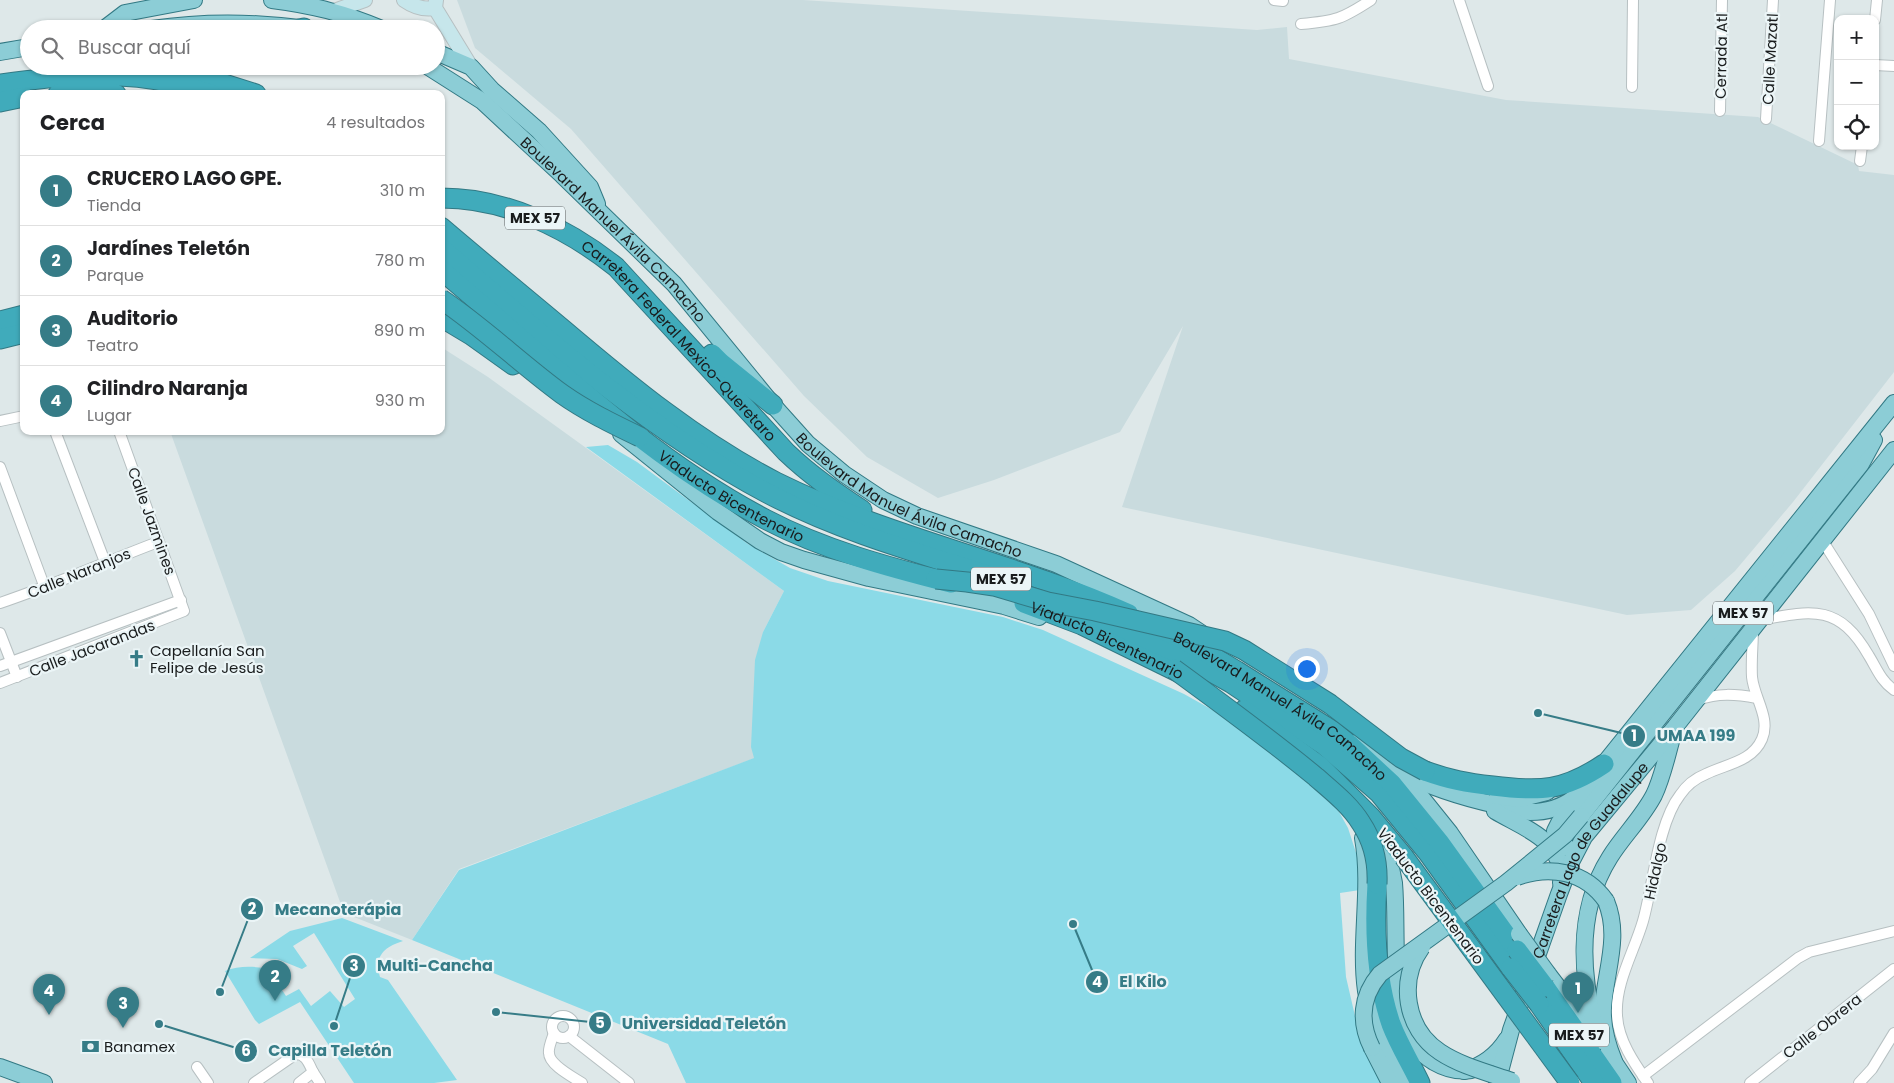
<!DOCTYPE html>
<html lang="es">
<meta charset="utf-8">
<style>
body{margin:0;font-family:Poppins,sans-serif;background:#f6f6f6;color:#202124}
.controls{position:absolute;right:15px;top:15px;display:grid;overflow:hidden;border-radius:10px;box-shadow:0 1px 4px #0004}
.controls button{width:45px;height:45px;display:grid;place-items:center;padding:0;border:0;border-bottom:1px solid #e0e0e0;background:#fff;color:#202124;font:25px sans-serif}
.you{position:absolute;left:1306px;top:668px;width:18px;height:18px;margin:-12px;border:4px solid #fff;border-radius:50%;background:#1a73e8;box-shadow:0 0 0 8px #1a73e833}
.badge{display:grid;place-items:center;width:32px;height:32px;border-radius:50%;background:#367c87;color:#fff;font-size:16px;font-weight:700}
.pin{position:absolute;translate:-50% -41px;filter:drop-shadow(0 1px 2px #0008)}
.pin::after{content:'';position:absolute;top:26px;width:18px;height:15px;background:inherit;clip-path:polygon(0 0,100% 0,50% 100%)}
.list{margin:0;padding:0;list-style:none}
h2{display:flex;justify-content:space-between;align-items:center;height:65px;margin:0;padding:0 20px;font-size:21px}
h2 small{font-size:16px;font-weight:400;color:#757577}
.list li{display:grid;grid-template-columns:32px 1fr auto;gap:15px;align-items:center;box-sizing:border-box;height:70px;padding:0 20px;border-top:1px solid #e0e0e0}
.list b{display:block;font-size:19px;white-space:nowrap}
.list p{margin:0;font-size:16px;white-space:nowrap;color:#757577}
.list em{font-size:16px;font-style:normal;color:#757577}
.icon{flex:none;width:28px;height:28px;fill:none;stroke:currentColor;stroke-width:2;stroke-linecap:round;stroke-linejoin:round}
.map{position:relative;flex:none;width:1894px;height:1083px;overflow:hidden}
.search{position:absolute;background:#fff;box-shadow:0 1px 4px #0004;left:20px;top:20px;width:425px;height:55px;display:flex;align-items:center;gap:12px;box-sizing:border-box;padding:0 18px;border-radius:28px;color:#757577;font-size:19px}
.panel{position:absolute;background:#fff;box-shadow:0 1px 4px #0004;left:20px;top:90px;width:425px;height:345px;border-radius:10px}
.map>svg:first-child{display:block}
.built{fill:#c9dbde}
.green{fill:#8bdae7}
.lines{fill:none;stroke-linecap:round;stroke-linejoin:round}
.street-casing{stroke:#b7c0c2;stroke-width:12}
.secondary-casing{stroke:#b7c0c2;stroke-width:16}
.primary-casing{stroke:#327984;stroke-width:18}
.highway-casing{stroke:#327984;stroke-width:21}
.street{stroke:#fff;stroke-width:10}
.secondary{stroke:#c6e6eb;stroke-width:14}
.primary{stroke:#8ccdd6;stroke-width:16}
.highway{stroke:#40abbb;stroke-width:19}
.primary-bridge-casing{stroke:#327984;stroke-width:18;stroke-linecap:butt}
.highway-bridge-casing{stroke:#327984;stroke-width:21;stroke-linecap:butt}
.primary-bridge{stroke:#8ccdd6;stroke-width:16}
.highway-bridge{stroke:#40abbb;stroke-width:19}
.labels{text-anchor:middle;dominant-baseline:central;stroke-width:4.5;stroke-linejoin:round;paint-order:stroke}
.shield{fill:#ebf5f7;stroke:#585d5e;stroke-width:1}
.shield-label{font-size:14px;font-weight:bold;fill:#191c1d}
.street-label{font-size:15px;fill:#191c1d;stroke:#ebf5f7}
.poi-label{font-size:15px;fill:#191c1d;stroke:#ebf5f7;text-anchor:start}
.leader{fill:none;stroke:#367c87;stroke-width:2}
.callout-dot{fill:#367c87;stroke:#ebf5f7;stroke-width:2}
.mark-label{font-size:15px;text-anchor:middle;font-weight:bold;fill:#fff}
.callout-label{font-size:16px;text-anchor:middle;font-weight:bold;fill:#367c87;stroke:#ebf5f7;stroke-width:4.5;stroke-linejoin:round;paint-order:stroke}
</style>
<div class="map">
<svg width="1894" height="1083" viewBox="0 0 1894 1083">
<rect width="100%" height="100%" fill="#dee8e9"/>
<!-- built -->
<g class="built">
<path d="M 457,0 L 803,0 L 1257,30 L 1287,27 L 1289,59 L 1506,100 L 1758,117 L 1858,165 L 1859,171 L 1894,175 L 1894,372 L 1793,502 L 1735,571 L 1691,610 L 1627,615 L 1122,507 L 1183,326 L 1120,432 L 994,480 L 938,498 L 867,457 L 804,396 L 571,129 L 475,48 Z"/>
<path d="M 441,347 L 488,377 L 784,591 L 763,632 L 755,758 L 459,869 L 412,940 L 344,913 L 170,431 L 441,431 Z"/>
</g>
<!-- green -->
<g class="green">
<path d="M 608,445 L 637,462 L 748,544 L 790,568 L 828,581 L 1003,617 L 1043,630 L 1184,694 L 1227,718 L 1333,801 L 1348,828 L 1359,862 L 1360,890 L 1340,893 L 1346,977 L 1358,1029 L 1384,1083 L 686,1083 L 668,1044 L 412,940 L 459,870 L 754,758 L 751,747 L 755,660 L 763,632 L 784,591 L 586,447 Z"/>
<path d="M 342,918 L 403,941 C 384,947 374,956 380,977 L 388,980 L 457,1080 L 434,1083 L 354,1083 L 300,1002 L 259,1024 L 255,1020 L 225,971 C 240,965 257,966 273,970 L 283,985 L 280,987 L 286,996 L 299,989 L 311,1006 L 330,991 L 344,1007 L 355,999 L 314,933 L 293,946 L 307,966 L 302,969 L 277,959 L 250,958 L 290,931 Z"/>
</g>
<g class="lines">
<defs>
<g id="street">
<path d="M 1274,0 L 1283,1"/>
<path d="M 1459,0 L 1488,86"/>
<path d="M 1875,20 L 1877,0"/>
<path d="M 1301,24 C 1336,21 1342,19 1371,0"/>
<path d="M 1875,65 L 1894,66"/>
<path d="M 1632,87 L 1633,0"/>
<path d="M 1720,111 L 1722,0"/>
<path d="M 1766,119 L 1773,0"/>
<path d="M 1819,141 L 1830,0"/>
<path d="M 1860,161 L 1862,146"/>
<path d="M 0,421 L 24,416"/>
<path d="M 55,431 L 105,562"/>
<path d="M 0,467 L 45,588"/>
<path d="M 1822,540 L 1869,614 L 1894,666"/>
<path d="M 0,603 C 54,585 105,562 158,542"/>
<path d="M 1760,620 C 1813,610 1839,604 1869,656 C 1877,669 1881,681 1894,690"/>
<path d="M 0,633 L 17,677"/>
<path d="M 0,666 L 181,600"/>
<path d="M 0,683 L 184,611 L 119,431"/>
<path d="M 1698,700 C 1718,693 1735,694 1757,698"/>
<circle cx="563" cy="1027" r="11"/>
<path d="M 554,1033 C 552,1039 548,1048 549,1053 C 549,1065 573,1077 582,1083"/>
<path d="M 569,1036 L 629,1083"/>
<path d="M 197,1067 L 208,1083"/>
<path d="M 313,1072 L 320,1083"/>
<path d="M 1643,1076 L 1798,958 L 1809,952 L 1894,931"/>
<path d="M 254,1083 L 296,1054 C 306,1054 309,1064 313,1072 L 299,1083"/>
<path d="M 1648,1083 C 1634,1063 1618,1040 1617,1015 C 1615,983 1634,952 1643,921 C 1653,886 1658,823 1680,795 C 1686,786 1696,778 1706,774 C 1726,764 1752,762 1762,739 C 1771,718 1754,698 1752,677 C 1751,661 1753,644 1753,628"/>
<path d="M 1750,1083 L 1894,969"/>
<path d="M 1859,1083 L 1872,1069 L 1894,1033"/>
</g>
<g id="secondary">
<path d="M 404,0 C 414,7 424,10 435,8"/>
<path d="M 436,0 L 435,8 L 471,67"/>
<path d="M 334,11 L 365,0"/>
</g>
<g id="primary">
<path d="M 272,0 C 312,5 344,13 382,29"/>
<path d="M 104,29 L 125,13 L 194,0"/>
<path d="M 152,29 C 205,21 256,22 308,29"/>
<path d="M 0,52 L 29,47"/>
<path d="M 436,52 L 471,67 L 492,90 L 539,131 L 590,187 L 597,204"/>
<path id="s1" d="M 427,66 L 482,101 L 562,175 L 674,284 L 773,405 L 808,444 L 844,474 L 883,500 L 917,516 L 1056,564 L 1189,625 L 1201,633"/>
<path d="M 621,434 L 718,512 L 760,541 L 781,552 L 804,560 L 869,578 L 1004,606 L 1039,617"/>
<path d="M 1361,738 L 1401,772 L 1450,833 L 1519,934"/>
<path d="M 1405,774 C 1434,789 1465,798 1496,805 C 1508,808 1519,812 1530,812 C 1546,812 1561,808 1574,798"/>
<path d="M 1498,796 L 1519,799 L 1547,792"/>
<path d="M 1495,811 C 1525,829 1565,840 1561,883"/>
<path d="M 1581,816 L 1861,464 L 1874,440"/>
<path d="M 1382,837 L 1391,868 L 1394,883 C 1396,907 1395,931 1396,956 C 1397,995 1395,1038 1434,1062 C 1446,1069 1457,1072 1471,1070"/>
<path d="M 1363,838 C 1372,889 1359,941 1366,991 C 1371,1024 1390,1054 1405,1083"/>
<path d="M 1568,848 L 1559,843 L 1555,831 L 1559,823 L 1583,790 L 1894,403"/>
<path d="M 1606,901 C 1621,937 1605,972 1603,1008 C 1602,1027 1607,1044 1614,1061"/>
<path d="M 1548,974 L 1594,1034"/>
<path d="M 1599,1041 C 1581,981 1575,912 1610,857 C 1623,836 1642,818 1654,795 C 1663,776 1667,755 1673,734"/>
<path d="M 1372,1048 L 1390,1083"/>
<path d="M 1608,1053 L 1628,1083"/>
<path d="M 0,1067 L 44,1083"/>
<path d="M 1464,1071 C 1482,1066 1497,1055 1507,1039"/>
<path id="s2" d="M 1497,1083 L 1511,1030 L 1559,894 L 1572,860 L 1584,837 L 1675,727 L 1894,450"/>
</g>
<g id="highway">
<path d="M 299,29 L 304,28"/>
<path d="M 150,66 L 196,75 L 256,94"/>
<path d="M 0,84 C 57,76 116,70 173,83 C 186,86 198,90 211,94"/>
<path d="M 58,94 L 116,94"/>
<path d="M 0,102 L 24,97"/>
<path id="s3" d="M 441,198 C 506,198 567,228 616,267 L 786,452 C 810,475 835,492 862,510"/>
<path d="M 441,227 C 482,262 523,296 564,330 C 630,386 698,442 776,482 C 889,538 1014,562 1129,614"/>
<path d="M 441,248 C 544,337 647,429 767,493 C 839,531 918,553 994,577"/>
<path id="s4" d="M 441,270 C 544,356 646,457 765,519 C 824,550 888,567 951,583"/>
<path d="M 441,317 L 471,335 L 513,365"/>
<path d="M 0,321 L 24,315"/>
<path d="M 0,339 L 24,333"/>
<path d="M 712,354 L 721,363 L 773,405"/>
<path id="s5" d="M 1024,603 L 1082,625 L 1188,677"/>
<path d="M 1097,616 L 1177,653 L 1231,683 L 1324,745 L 1379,793 L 1428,853 L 1511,968"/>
<path id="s6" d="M 1165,631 L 1183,639 L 1237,671 L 1333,731 L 1349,744 L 1392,784 L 1440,843 L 1517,950"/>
<path d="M 1244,710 L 1321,767 L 1371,817 L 1404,857"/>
<path d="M 1425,771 C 1450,780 1467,783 1493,786 C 1540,792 1564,791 1604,764"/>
<path d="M 1377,884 C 1374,930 1376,980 1391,1024 C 1399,1045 1411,1064 1420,1083"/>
<path d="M 1545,987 L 1612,1083"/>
<path d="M 1539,1004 L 1594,1083"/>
</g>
</defs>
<!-- street casing -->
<use href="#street" class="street-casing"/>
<!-- secondary casing -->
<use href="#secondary" class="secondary-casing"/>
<!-- primary casing -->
<use href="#primary" class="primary-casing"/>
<!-- highway casing -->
<use href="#highway" class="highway-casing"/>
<!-- street -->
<use href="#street" class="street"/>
<!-- secondary -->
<use href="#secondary" class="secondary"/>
<!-- primary -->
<use href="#primary" class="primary"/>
<!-- highway -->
<use href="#highway" class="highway"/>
<defs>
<g id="primary-bridge">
<path d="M 1517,877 C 1550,865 1585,871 1606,901"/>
<path d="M 1519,934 L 1548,974"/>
<path d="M 1422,947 C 1398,980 1405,1029 1440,1052 C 1461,1066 1489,1073 1512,1081"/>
<path d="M 1372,1048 C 1359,1022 1361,996 1380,974 L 1506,883 L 1565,835 L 1581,816"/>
</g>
<g id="highway-bridge">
<path d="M 441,299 C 484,328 521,364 562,394 C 586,411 613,424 640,437"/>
<path d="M 936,579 L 967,582 L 994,586 L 1048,602 L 1095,611 L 1225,641 L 1244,650 L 1330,704 L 1401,758 L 1425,771"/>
<path d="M 1174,669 C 1222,704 1270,739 1316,777 C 1332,791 1350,805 1361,823 C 1373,841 1378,862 1377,884"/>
<path d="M 1404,857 L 1570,1083"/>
<path d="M 1517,950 L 1545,987"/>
<path d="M 1511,968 L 1539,1004"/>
</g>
</defs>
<!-- primary-bridge casing -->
<use href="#primary-bridge" class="primary-bridge-casing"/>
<!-- highway-bridge casing -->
<use href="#highway-bridge" class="highway-bridge-casing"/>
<!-- primary-bridge -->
<use href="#primary-bridge" class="primary-bridge"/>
<!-- highway-bridge -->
<use href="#highway-bridge" class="highway-bridge"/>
</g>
<!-- icons -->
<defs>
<symbol id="church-bare" viewBox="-9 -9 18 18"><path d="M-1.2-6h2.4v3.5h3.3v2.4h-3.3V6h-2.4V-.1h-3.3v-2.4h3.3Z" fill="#367c87" stroke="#ebf5f7" stroke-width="2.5" paint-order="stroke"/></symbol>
<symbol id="bank-bare" viewBox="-9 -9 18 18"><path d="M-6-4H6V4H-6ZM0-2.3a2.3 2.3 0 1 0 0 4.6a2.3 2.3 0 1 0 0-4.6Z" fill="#367c87" stroke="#ebf5f7" stroke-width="2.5" paint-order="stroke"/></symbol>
</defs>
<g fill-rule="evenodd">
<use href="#church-bare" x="124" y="646" width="25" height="25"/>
<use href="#bank-bare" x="78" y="1034" width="25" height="25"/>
</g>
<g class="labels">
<!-- shield labels -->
<g class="shield">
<rect x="505" y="206.5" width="60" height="23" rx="4"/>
<rect x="971" y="567.5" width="60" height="23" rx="4"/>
<rect x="1713" y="601.5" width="60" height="23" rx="4"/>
<rect x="1549" y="1023.5" width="60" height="23" rx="4"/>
</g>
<g class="shield-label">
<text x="535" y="218">MEX 57</text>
<text x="1001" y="579">MEX 57</text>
<text x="1743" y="613">MEX 57</text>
<text x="1579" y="1035">MEX 57</text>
</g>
<!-- street labels -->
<g class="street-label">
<text transform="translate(1721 56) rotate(-89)">Cerrada Atl</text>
<text transform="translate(1770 59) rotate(-87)">Calle Mazatl</text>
<text stroke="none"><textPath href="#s1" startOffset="249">Boulevard Manuel Ávila Camacho</textPath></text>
<text stroke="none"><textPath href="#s3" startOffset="288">Carretera Federal Mexico-Queretaro</textPath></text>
<text stroke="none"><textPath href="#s1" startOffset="654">Boulevard Manuel Ávila Camacho</textPath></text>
<text stroke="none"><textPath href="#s4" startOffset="369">Viaducto Bicentenario</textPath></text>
<text transform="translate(152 521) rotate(70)">Calle Jazmines</text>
<text transform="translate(79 573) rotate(-22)">Calle Naranjos</text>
<text stroke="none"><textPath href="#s5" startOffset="91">Viaducto Bicentenario</textPath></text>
<text transform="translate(92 648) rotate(-21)">Calle Jacarandas</text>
<text stroke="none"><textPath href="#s6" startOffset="138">Boulevard Manuel Ávila Camacho</textPath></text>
<text stroke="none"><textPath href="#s2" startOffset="244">Carretera Lago de Guadalupe</textPath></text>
<text transform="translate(1655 871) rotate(-78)">Hidalgo</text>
<text transform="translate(1431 896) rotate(53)">Viaducto Bicentenario</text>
<text transform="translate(1822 1026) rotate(-38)">Calle Obrera</text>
</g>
<!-- poi labels -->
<g class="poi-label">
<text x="150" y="650">Capellanía San<tspan x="150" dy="17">Felipe de Jesús</tspan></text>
<text x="104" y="1046">Banamex</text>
</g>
</g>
<!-- callouts -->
<path class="leader" d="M1538 713L1634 736M220 992L252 909M334 1026L354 966M1073 924L1097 982M496 1012L600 1023M159 1024L246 1051"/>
<g class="callout-dot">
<circle cx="1538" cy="713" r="5"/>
<circle cx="220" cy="992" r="5"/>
<circle cx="334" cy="1026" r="5"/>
<circle cx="1073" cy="924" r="5"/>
<circle cx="496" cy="1012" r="5"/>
<circle cx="159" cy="1024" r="5"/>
<circle cx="1634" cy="736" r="12"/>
<circle cx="252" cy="909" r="12"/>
<circle cx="354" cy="966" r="12"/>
<circle cx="1097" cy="982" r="12"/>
<circle cx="600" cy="1023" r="12"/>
<circle cx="246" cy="1051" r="12"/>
</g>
<g class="mark-label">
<text x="1634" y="741">1</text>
<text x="252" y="914">2</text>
<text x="354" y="971">3</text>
<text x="1097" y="987">4</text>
<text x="600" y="1028">5</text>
<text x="246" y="1056">6</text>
</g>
<g class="callout-label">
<text x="1696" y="741">UMAA 199</text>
<text x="338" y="915">Mecanoterápia</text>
<text x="435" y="971">Multi-Cancha</text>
<text x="1143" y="987">El Kilo</text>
<text x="704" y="1029">Universidad Teletón</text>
<text x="330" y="1056">Capilla Teletón</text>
</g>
</svg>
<div class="controls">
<button>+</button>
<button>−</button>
<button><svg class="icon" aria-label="locate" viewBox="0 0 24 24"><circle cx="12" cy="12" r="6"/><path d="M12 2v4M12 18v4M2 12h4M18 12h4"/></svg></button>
</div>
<div class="you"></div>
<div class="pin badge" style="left:1578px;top:1013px">1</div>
<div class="pin badge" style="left:275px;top:1001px">2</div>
<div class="pin badge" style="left:123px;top:1028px">3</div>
<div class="pin badge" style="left:49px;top:1015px">4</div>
<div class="search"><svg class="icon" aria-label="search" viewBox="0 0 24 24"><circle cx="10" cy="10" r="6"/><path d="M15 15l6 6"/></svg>Buscar aquí</div>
<section class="panel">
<h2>Cerca<small>4 resultados</small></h2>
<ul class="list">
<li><span class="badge">1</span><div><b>CRUCERO LAGO GPE.</b><p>Tienda</p></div><em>310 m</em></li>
<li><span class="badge">2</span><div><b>Jardínes Teletón</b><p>Parque</p></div><em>780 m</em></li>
<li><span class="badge">3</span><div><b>Auditorio</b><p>Teatro</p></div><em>890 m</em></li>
<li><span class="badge">4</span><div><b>Cilindro Naranja</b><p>Lugar</p></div><em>930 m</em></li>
</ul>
</section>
</div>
